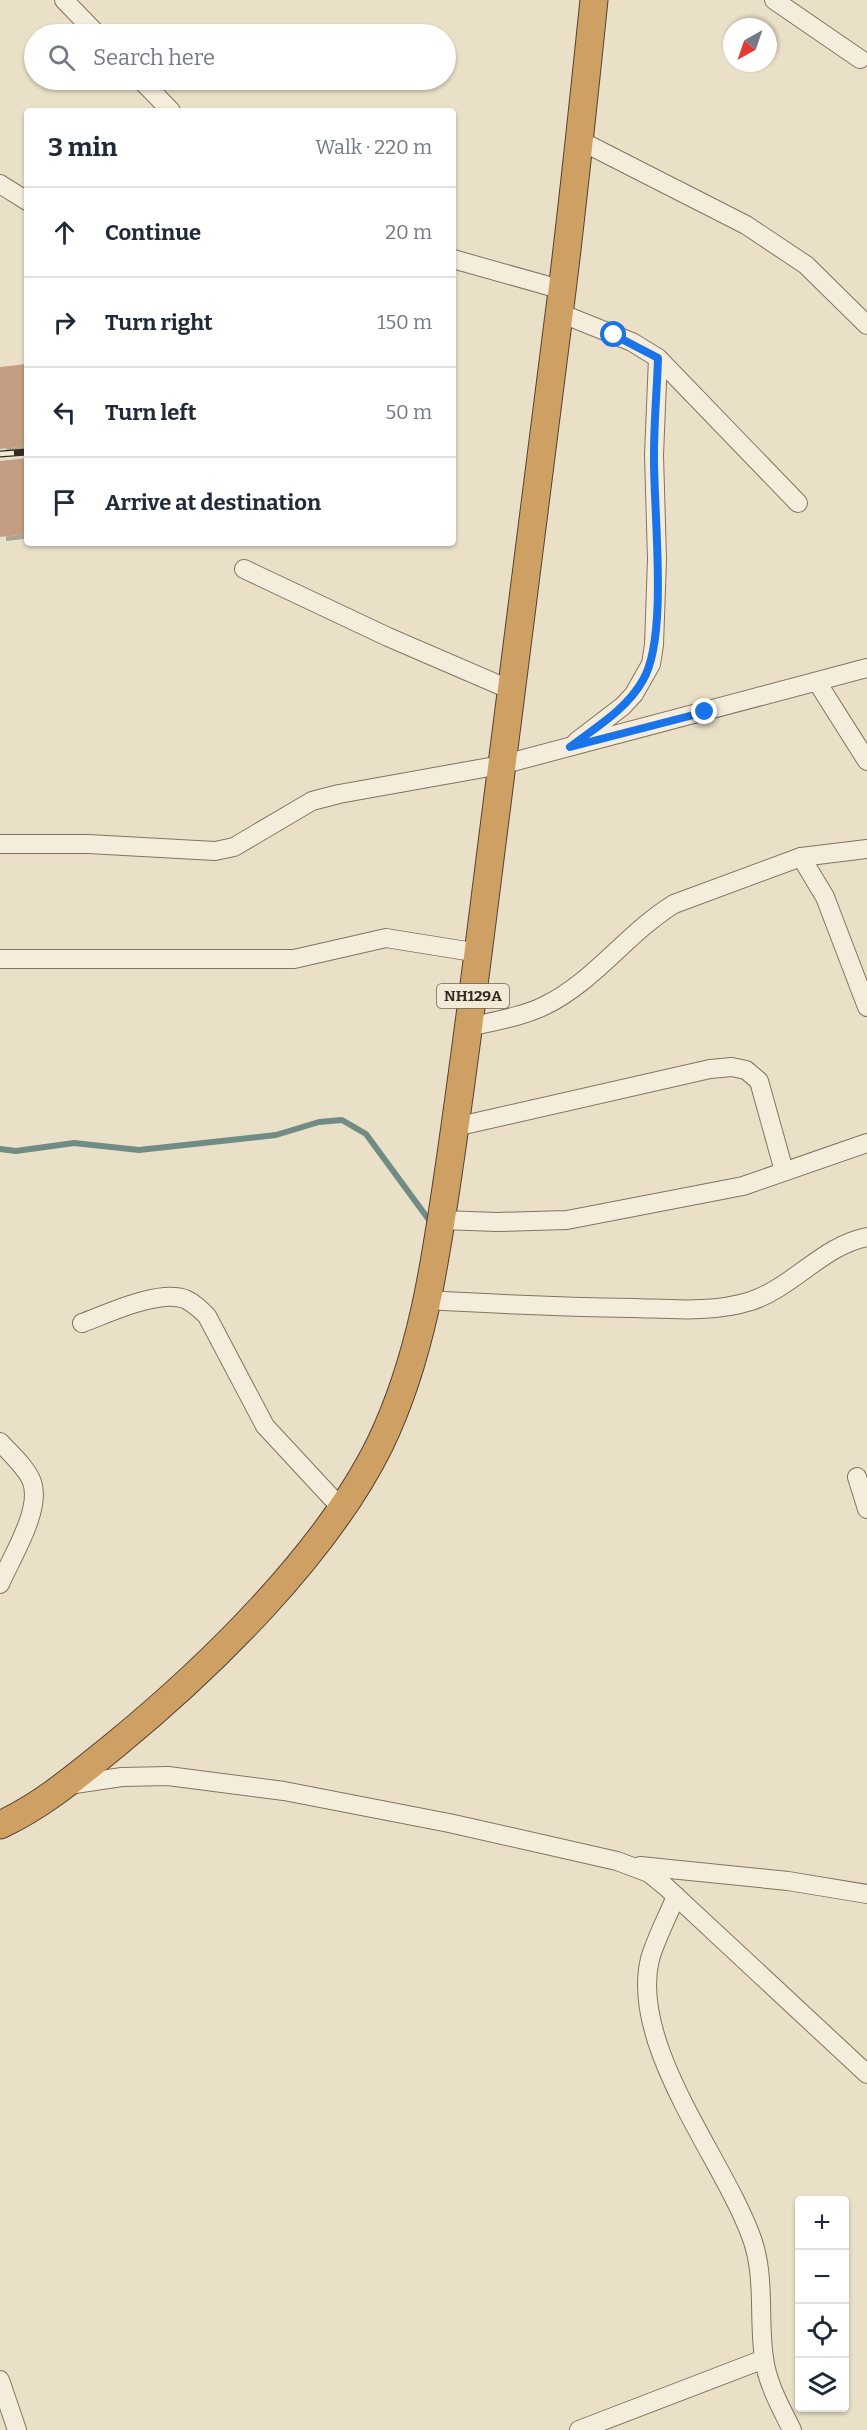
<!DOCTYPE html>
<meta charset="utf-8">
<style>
body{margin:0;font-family:Bitter,serif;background:#f6f6f7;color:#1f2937}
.controls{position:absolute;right:18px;bottom:18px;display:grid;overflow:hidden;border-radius:6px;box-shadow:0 2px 4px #0004}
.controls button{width:54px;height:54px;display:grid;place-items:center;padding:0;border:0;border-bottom:2px solid #e0e1e3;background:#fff;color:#1f2937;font:30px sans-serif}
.compass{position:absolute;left:723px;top:18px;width:54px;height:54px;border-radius:50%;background:#fff;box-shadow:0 2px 4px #0004;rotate:220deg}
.stop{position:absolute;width:18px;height:18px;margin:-14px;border:4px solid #1a73e8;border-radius:50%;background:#fff}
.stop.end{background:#1a73e8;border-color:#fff;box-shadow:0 2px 6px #0008}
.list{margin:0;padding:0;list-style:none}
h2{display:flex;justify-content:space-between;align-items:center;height:78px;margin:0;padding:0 24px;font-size:26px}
h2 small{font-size:20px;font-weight:400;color:#747a83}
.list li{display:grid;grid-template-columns:39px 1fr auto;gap:18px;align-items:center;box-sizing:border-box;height:90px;padding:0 24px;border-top:2px solid #e0e1e3}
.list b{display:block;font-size:22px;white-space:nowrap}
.list em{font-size:20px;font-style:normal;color:#747a83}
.icon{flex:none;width:33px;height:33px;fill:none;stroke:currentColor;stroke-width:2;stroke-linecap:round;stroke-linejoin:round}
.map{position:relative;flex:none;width:867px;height:2430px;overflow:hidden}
.search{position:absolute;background:#fff;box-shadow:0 2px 4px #0004;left:24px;top:24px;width:432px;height:66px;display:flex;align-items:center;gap:15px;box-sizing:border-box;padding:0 21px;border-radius:33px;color:#747a83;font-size:22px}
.panel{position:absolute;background:#fff;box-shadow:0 2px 4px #0004;left:24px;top:108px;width:432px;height:438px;border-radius:6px}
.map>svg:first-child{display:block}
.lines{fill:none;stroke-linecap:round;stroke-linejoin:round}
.stream{stroke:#708c85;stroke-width:6}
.building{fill:#c49e83;filter:url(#shadow)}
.minor-casing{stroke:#84735f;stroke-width:20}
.highway-casing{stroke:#524233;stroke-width:29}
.minor{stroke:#f5eddb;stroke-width:18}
.highway{stroke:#cfa063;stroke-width:27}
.rail-casing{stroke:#362b21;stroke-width:7}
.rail{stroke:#f2ead7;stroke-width:4.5;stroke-dasharray:14;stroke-linecap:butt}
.route{stroke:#1a73e8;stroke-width:8}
.labels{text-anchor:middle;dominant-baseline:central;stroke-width:4.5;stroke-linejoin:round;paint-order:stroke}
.shield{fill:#f2ead7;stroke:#6e6458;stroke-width:1.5}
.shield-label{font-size:15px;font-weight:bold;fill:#362b21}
</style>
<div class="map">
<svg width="867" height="2430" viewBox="0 0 867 2430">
<defs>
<filter id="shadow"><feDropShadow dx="6" dy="4" stdDeviation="0" flood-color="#0004"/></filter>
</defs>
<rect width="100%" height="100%" fill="#eae0c8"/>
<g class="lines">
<!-- stream -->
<path class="stream" d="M 0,1149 L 16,1151 L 74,1143 L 139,1150 L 276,1135 L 319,1122 L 342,1120 L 366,1134 L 432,1224"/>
</g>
<!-- building -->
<g class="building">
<path d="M 27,364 L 27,446 L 0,449 L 0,367 Z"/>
<path d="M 27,458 L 27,534 L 0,537 L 0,461 Z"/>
</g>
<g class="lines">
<defs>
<g id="minor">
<path d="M 64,0 L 97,34"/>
<path d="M 774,0 L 860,59"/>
<path d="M 141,80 L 171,111"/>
<path d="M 579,140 L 746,225 L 806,265 L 867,325"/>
<path d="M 0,184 L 27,201"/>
<path d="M 453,259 L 563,290"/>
<path d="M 560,313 L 632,342 L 658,358 L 798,503"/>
<path d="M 244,569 L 388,637 L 511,690"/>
<path d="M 817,682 L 867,761"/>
<path d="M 576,742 L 623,706 L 634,694 L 651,664 L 654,645 L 657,559 L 654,455 L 658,358"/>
<path d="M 0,844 L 88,844 L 215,851 L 234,847 L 312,801 L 339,794 L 501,765 L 867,668"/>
<path d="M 801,857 L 825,897 L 867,1007"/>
<path d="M 0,959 L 294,959 L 386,938 L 479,953"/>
<path d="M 469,1027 C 494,1021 521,1017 544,1006 C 594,982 627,933 674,904 L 801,857 L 867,849"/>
<path d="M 455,1127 L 710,1069 L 732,1067 L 746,1070 L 759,1081 L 784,1171"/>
<path d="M 441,1220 L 497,1222 L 567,1220 L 743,1186 L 867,1143"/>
<path d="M 427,1300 C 496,1304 564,1307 633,1308 C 671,1309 714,1313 751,1301 C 793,1287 824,1245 867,1237"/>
<path d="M 82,1323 C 107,1314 159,1289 185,1299 C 194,1303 200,1309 207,1316 L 265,1426 L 342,1509"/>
<path d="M 0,1442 C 10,1453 27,1468 32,1482 C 42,1510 11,1558 0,1584"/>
<path d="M 857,1477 L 867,1509"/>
<path d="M 68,1785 L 122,1777 L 168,1776 L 284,1791 L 449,1823 L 617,1861 L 649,1873 L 665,1886 L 867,2074"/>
<path d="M 640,1866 L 788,1881 L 867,1894"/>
<path d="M 676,1896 C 668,1916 656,1938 650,1959 C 629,2045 723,2159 751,2236 C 766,2275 758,2318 764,2358 C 767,2383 781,2408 792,2430"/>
<path d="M 0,2380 L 17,2430"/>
<path d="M 579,2430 L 764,2359"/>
</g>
<path id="highway" d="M 0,1825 C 43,1805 78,1775 115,1745 C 210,1667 326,1554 380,1444 C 423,1355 436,1257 450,1161 C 465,1058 478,955 491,851 C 513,664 540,478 562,291 C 574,194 584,97 594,0"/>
</defs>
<!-- minor casing -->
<use href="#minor" class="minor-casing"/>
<!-- highway casing -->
<use href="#highway" class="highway-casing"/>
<!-- minor -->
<use href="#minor" class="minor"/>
<!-- highway -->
<use href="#highway" class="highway"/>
<defs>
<path id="rail" d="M 0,454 L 27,452"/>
</defs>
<!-- rail casing -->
<use href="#rail" class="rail-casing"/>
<!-- rail -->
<use href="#rail" class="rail"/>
</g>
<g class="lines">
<!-- route -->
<path class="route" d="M 614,335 L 658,358 C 657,390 654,422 654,454 C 653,509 669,636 643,680 C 627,709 596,727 570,747 L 705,712"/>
</g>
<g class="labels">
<!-- shield labels -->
<rect class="shield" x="437" y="984" width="72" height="24" rx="4.5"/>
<g class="shield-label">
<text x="473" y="996">NH129A</text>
</g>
</g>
</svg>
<div class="controls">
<button>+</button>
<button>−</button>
<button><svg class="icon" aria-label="locate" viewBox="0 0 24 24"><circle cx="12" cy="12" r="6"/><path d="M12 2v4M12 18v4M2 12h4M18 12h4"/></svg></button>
<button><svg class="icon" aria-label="layers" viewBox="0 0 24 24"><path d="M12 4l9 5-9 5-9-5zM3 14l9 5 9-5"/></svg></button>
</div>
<svg class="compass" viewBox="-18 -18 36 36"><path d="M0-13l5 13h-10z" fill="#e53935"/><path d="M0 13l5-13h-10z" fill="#747a83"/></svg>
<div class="stop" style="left:614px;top:335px"></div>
<div class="stop end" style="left:705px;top:712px"></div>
<div class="search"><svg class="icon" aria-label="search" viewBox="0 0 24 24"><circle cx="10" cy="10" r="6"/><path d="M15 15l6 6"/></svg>Search here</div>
<section class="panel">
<h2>3 min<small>Walk · 220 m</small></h2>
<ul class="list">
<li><svg class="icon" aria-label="ahead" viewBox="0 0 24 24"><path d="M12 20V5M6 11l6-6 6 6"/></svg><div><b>Continue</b></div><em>20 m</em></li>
<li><svg class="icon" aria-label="right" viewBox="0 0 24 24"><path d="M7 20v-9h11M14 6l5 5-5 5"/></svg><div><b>Turn right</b></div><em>150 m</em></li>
<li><svg class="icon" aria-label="left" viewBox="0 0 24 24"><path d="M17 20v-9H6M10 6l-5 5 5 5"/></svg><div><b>Turn left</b></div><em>50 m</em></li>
<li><svg class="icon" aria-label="arrive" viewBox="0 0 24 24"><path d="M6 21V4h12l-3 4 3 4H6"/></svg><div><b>Arrive at destination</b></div></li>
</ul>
</section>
</div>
